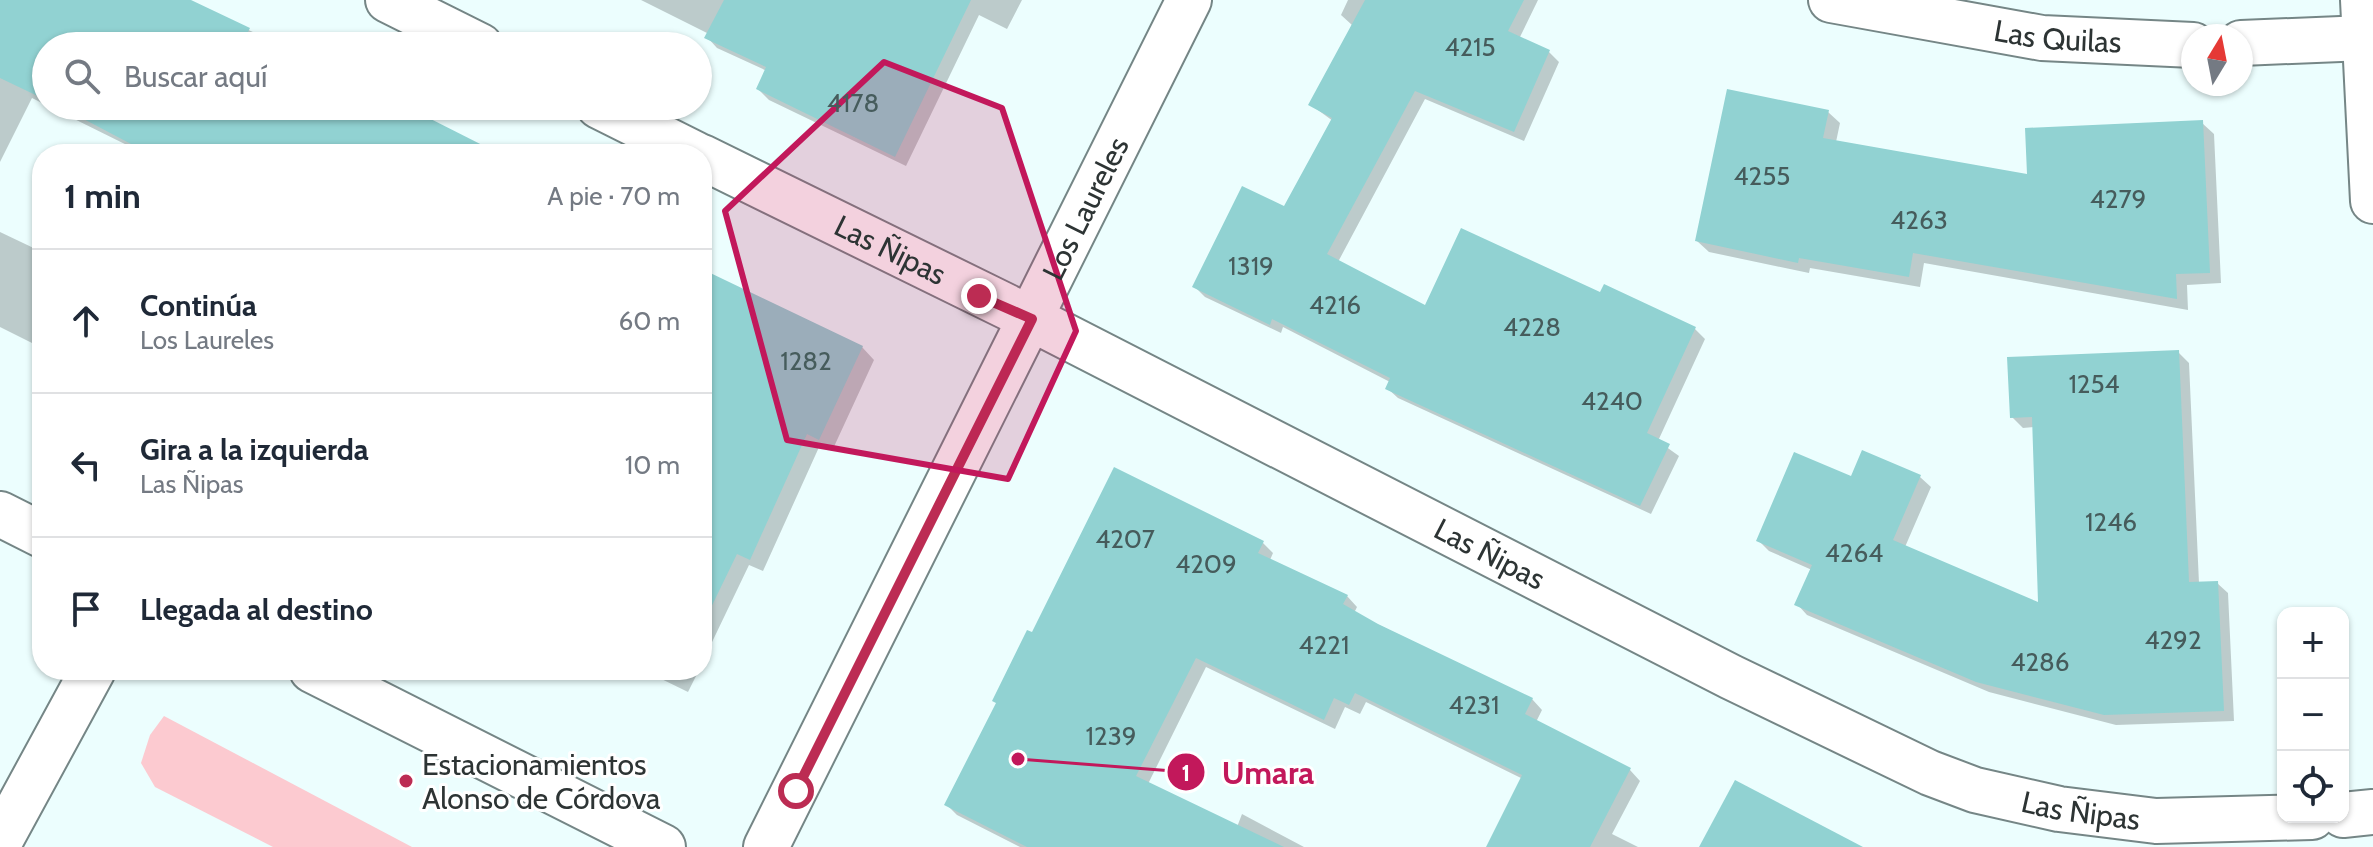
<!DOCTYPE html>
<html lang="es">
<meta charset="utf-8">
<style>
body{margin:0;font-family:Cabin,sans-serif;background:#f6f6f7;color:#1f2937}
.controls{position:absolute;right:24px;bottom:24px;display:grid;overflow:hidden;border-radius:16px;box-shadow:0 2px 6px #0004}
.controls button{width:72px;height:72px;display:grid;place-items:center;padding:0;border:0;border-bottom:2px solid #e0e1e3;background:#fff;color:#1f2937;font:40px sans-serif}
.compass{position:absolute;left:2181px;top:24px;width:72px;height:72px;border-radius:50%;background:#fff;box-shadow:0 2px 6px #0004;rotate:10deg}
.stop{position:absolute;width:24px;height:24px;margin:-18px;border:6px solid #bc2c53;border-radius:50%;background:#fff}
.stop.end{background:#bc2c53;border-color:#fff;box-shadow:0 2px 8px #0008}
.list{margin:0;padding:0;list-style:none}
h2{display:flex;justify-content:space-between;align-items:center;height:104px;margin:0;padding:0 32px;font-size:34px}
h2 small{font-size:26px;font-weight:400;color:#747a83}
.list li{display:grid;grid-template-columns:52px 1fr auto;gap:24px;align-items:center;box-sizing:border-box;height:144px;padding:0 32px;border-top:2px solid #e0e1e3}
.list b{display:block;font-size:30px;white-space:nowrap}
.list p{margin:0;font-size:26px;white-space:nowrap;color:#747a83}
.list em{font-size:26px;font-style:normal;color:#747a83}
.icon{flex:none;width:44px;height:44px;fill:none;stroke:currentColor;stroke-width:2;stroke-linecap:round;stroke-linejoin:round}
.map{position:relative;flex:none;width:2373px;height:847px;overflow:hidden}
.search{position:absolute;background:#fff;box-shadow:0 2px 6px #0004;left:32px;top:32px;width:680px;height:88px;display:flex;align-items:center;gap:20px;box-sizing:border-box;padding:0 28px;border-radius:44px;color:#747a83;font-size:30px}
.panel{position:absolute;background:#fff;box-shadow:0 2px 6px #0004;left:32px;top:144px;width:680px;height:536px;border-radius:32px}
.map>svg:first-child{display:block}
.green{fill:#fccad0}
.shadow{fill:#0003}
.building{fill:#91d2d2}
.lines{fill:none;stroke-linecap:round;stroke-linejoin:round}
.street-casing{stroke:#758686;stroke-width:48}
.secondary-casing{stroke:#758686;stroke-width:48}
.street{stroke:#fff;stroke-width:44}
.secondary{stroke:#fff;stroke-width:44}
.route{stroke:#bc2c53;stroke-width:10}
.marked{fill:#c2185b;fill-opacity:0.2;stroke:#c2185b;stroke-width:6;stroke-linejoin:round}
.poi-dot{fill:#bc2c53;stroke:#fff;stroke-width:3}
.labels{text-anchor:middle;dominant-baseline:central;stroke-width:6;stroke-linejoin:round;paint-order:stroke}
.number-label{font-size:26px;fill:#465c5c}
.street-label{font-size:30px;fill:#2d3434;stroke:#fff}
.poi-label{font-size:30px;fill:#2d3434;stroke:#fff;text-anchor:start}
.leader{fill:none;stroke:#c2185b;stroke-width:3}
.callout-dot{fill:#c2185b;stroke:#fff;stroke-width:3}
.mark-label{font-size:24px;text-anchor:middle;font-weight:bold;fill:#fff}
.callout-label{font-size:32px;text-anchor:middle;font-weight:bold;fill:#c2185b;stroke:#fff;stroke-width:6;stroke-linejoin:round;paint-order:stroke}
</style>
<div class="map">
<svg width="2373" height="847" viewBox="0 0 2373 847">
<rect width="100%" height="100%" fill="#ecfefe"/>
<!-- green -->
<path class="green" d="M 164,716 L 412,847 L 273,847 L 155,787 L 141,763 L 150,735 Z"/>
<!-- shadow -->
<g class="shadow">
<path d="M 0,0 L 186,0 L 282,46 L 46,46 L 46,105 L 32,98 L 0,162 Z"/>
<path d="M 641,0 L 1022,0 L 1007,29 L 979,15 L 906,166 L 769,100 L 758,89 L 767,71 L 717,48 L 707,37 L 709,34 Z"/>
<path d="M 1348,0 L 1538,0 L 1519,39 L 1549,52 L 1559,62 L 1524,141 L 1425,99 L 1338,262 L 1426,307 L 1601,295 L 1695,329 L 1705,339 L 1658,441 L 1679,456 L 1651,514 L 1398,398 L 1387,388 L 1390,382 L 1283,327 L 1281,333 L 1205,297 L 1195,287 L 1285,209 L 1333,121 L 1311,105 L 1352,25 L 1341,15 Z"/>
<path d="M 48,106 L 404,106 L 496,154 L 145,154 Z"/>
<path d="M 1828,112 L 1840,123 L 1836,142 L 2030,176 L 2202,123 L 2214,134 L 2221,283 L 2187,285 L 2188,310 L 1924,263 L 1920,287 L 1810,268 L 1809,273 L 1709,252 L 1697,241 Z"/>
<path d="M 0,232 L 42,252 L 42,348 L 0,327 Z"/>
<path d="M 702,273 L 862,347 L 874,360 L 832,451 L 820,445 L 763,571 L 749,565 L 702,663 Z"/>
<path d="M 2178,352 L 2189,363 L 2199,583 L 2217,583 L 2228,593 L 2234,721 L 2116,725 L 1989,692 L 1807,615 L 1797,604 L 1812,570 L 1769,551 L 1758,540 L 1852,479 L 1920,477 L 1931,487 L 1905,547 L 2040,605 L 2034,427 L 2023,428 L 2012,417 Z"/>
<path d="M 1263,543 L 1273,553 L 1270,560 L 1347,596 L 1357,607 L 1354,613 L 1532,699 L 1542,710 L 1536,722 L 1630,770 L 1640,781 L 1612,834 L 1638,847 L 1488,847 L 1523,779 L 1366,702 L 1360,714 L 1345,707 L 1335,729 L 1206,667 L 1148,784 L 1237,827 L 1242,814 L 1304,847 L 1020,847 L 957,815 L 946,804 L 1033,635 Z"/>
<path d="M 643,670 L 699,670 L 688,692 Z"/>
</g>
<!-- building -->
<g class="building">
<path d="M 0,0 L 191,0 L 250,28 L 241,46 L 46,46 L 46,100 L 0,78 Z"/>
<path d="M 724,0 L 971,0 L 895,157 L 756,89 L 766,67 L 704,38 Z"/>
<path d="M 1365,0 L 1524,0 L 1508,31 L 1550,50 L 1514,132 L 1415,91 L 1327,254 L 1425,305 L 1461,228 L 1600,292 L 1604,284 L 1696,327 L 1647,433 L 1670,444 L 1640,506 L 1385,389 L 1390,378 L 1272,319 L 1270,325 L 1192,287 L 1242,186 L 1284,206 L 1332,118 L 1308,105 Z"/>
<path d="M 1727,89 L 1829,110 L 1823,138 L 2027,174 L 2025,128 L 2203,120 L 2210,273 L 2176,274 L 2177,299 L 1913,253 L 1909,277 L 1799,258 L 1798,263 L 1695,241 Z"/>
<path d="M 59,106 L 405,106 L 500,154 L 150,154 Z"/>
<path d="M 702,269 L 863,346 L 819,440 L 807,434 L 750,560 L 737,554 L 702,626 Z"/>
<path d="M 2179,350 L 2189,582 L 2218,581 L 2224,711 L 2104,715 L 1976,682 L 1794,605 L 1812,565 L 1756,541 L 1794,452 L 1851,476 L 1862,450 L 1921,475 L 1893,540 L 2038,602 L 2032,417 L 2010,418 L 2007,357 Z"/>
<path d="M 1114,467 L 1264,541 L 1258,553 L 1348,595 L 1343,604 L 1378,624 L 1533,698 L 1525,714 L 1631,768 L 1590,847 L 1486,847 L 1522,775 L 1355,693 L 1349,705 L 1334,698 L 1324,720 L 1196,658 L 1136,776 L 1284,847 L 1027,847 L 944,805 L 996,703 L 992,701 L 1027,630 L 1032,632 Z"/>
<path d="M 1735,780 L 1863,847 L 1699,847 Z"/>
</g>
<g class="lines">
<defs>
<g id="street">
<path d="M 388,0 L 480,46"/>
<path id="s1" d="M 1831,0 L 2042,38 L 2193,45"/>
<path d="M 2363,0 L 2373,201"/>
<path d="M 2241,43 L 2365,38"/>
<path d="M 599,106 L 695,154"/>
<path id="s2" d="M 702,157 L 1032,319 L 1731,677 L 1930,773 L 1975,790 L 2059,809 L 2156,821 L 2312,817"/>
<path d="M 2343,815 L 2373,812"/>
<path d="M 0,841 L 93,670"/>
<path id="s3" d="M 766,847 L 1189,0"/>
</g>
<g id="secondary">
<path d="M 0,514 L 42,535"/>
<path d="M 312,670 L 663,847"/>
</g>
</defs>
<!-- street casing -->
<use href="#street" class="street-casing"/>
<!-- secondary casing -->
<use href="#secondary" class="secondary-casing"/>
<!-- street -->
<use href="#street" class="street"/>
<!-- secondary -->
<use href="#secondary" class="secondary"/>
</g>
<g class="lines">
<!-- route -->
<path class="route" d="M 796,791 L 1032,319 L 979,296"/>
</g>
<!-- marked area -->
<path class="marked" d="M 884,62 L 1002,108 L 1076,331 L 1008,479 L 787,440 L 725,211 Z"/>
<!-- markers -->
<circle class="poi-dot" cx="406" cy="781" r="8"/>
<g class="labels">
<!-- number labels -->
<g class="number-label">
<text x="1470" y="47">4215</text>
<text x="853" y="103">4178</text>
<text x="1762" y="176">4255</text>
<text x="2118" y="199">4279</text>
<text x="1919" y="220">4263</text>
<text x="1251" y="266">1319</text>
<text x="1335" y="305">4216</text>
<text x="1532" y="327">4228</text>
<text x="806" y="361">1282</text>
<text x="2094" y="384">1254</text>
<text x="1612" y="401">4240</text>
<text x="2111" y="522">1246</text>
<text x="1125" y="539">4207</text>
<text x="1854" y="553">4264</text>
<text x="1206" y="564">4209</text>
<text x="2173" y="640">4292</text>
<text x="1324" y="645">4221</text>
<text x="2040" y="662">4286</text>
<text x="1474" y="705">4231</text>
<text x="1111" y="736">1239</text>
</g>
<!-- street labels -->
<g class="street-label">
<text stroke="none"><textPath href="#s1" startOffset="230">Las Quilas</textPath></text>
<text stroke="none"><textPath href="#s3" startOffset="714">Los Laureles</textPath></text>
<text stroke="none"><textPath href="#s2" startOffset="210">Las Ñipas</textPath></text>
<text stroke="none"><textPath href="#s2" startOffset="882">Las Ñipas</textPath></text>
<text stroke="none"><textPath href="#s2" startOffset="1530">Las Ñipas</textPath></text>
</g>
<!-- poi labels -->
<g class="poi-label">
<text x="422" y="764">Estacionamientos<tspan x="422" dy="34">Alonso de Córdova</tspan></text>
</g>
</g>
<!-- callouts -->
<path class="leader" d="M1018 759L1186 772"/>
<g class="callout-dot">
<circle cx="1018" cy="759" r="8"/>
<circle cx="1186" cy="772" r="20"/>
</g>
<g class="mark-label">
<text x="1186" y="781">1</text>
</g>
<g class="callout-label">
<text x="1268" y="784">Umara</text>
</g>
</svg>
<div class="controls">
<button>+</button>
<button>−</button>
<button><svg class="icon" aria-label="locate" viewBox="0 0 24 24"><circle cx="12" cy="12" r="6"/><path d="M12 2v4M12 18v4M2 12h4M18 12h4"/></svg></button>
</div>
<svg class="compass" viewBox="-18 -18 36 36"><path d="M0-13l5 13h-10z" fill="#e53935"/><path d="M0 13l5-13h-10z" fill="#747a83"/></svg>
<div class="stop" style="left:796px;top:791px"></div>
<div class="stop end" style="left:979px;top:296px"></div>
<div class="search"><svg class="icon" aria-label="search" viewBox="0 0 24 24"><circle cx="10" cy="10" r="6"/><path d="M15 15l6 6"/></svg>Buscar aquí</div>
<section class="panel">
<h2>1 min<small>A pie · 70 m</small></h2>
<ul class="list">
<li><svg class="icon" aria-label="ahead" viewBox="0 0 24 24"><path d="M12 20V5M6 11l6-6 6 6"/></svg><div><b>Continúa</b><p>Los Laureles</p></div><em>60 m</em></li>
<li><svg class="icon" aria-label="left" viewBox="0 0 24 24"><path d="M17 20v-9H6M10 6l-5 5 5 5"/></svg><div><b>Gira a la izquierda</b><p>Las Ñipas</p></div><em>10 m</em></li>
<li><svg class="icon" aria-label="arrive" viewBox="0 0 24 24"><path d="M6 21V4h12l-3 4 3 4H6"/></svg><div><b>Llegada al destino</b></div></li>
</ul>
</section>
</div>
